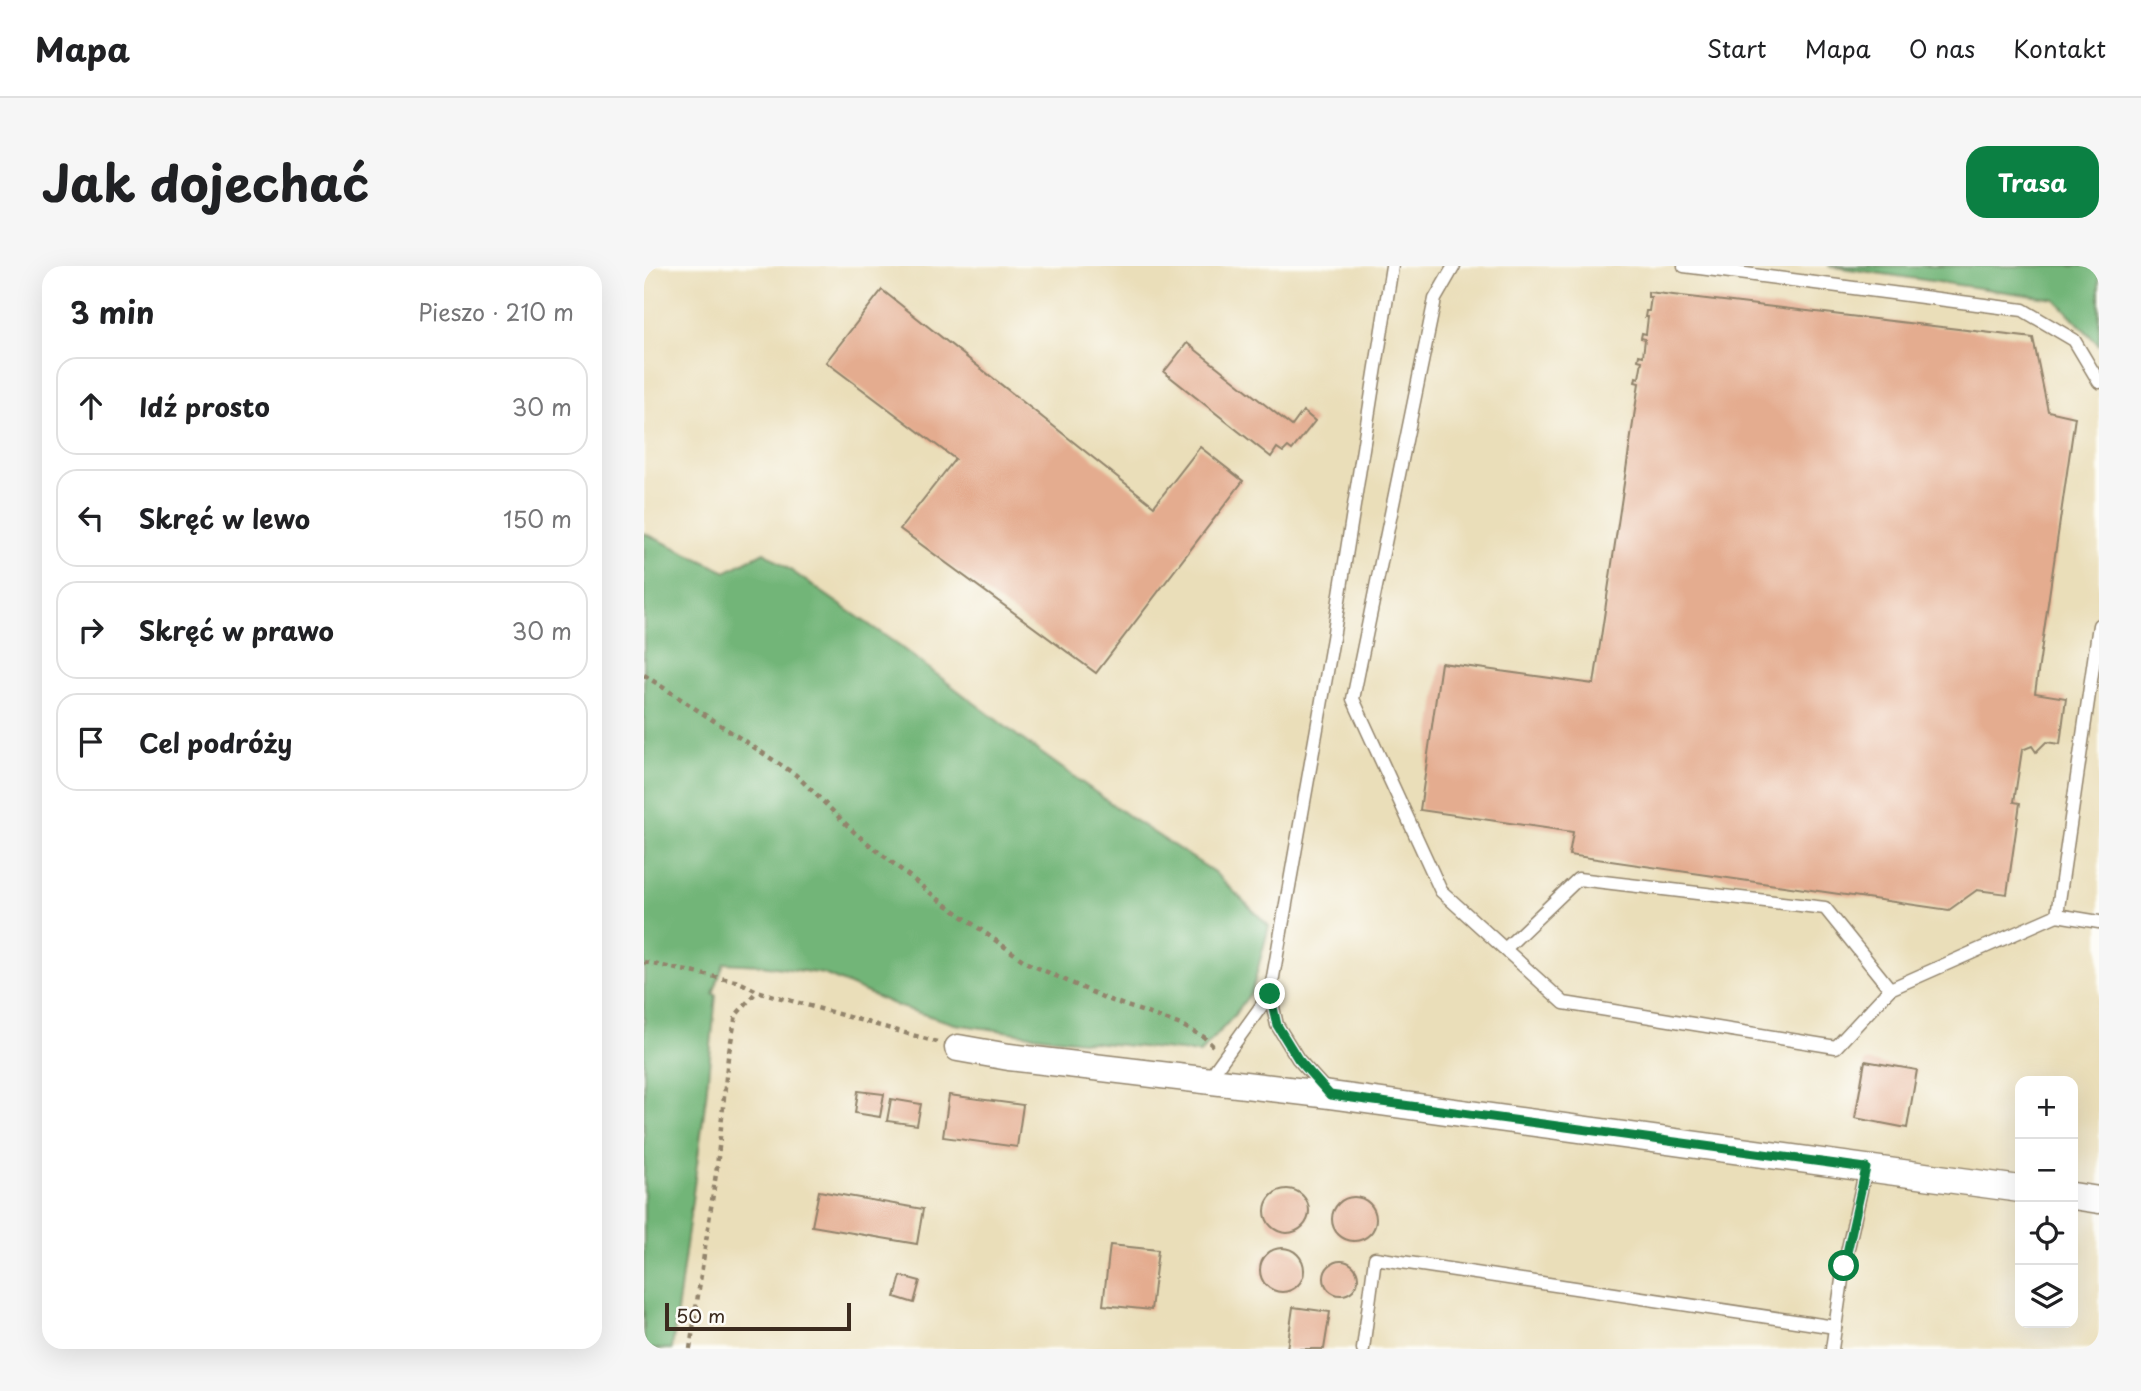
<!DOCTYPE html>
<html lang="pl">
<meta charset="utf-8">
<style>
body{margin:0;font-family:"Playpen Sans",sans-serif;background:#f6f6f6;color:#202124}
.controls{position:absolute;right:21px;bottom:21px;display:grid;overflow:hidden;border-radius:14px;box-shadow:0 7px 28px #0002}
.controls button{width:63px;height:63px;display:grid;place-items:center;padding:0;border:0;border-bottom:2px solid #e0e0e0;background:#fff;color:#202124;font:35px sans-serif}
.scale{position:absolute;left:21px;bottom:18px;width:186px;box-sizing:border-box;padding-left:7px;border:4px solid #3b2a1e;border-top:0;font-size:19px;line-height:24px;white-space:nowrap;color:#3b2a1e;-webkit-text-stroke:5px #fdfcf7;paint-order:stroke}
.stop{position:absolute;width:21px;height:21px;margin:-16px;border:5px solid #0b8043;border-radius:50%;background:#fff}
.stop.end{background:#0b8043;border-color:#fff;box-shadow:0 2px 7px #0008}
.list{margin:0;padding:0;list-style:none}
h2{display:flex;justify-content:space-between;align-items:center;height:91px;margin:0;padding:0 28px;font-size:30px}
h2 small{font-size:23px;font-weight:400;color:#757577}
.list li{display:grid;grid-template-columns:46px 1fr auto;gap:21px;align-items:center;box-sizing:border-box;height:98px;margin:0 14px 14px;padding:0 14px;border:2px solid #e0e0e0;border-radius:21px}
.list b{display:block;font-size:26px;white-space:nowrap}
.list em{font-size:23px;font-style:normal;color:#757577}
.icon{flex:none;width:38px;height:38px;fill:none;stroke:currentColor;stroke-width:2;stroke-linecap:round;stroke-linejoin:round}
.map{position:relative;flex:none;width:1455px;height:1083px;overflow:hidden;border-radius:21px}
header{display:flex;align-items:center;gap:42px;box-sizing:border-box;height:98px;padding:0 35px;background:#fff;border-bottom:2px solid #e0e0e0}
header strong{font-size:33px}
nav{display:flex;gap:38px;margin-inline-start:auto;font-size:24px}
.intro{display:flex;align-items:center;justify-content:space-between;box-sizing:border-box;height:168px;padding:0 42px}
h1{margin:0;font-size:49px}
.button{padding:18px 32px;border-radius:21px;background:#0b8043;color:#fff;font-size:24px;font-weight:700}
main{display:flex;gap:42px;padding:0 42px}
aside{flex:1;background:#fff;border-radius:21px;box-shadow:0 7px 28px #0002}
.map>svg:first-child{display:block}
.forest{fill:#72b578;stroke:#56704b;stroke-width:2}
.building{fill:#e4ac8f}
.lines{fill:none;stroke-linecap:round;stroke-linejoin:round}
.lane-casing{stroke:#92846c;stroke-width:15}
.street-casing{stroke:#92846c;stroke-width:29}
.path{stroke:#92846c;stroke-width:4.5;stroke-dasharray:5 5;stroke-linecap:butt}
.lane{stroke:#fff;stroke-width:12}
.street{stroke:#fff;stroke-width:26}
.route{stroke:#0b8043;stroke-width:9}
</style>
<header>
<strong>Mapa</strong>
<nav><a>Start</a><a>Mapa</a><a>O nas</a><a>Kontakt</a></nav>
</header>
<div class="intro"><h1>Jak dojechać</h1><a class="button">Trasa</a></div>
<main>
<aside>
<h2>3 min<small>Pieszo · 210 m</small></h2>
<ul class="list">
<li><svg class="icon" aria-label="ahead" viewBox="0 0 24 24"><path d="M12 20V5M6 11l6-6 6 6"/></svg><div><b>Idź prosto</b></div><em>30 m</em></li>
<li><svg class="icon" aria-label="left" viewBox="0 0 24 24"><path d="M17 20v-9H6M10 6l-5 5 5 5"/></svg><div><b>Skręć w lewo</b></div><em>150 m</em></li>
<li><svg class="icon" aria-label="right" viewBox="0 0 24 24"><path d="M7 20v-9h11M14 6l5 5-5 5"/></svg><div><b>Skręć w prawo</b></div><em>30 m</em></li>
<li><svg class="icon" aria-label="arrive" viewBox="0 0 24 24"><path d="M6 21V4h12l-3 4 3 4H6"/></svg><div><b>Cel podróży</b></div></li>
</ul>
</aside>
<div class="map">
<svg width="1455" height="1083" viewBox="0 0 1455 1083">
<rect width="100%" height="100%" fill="#fdfcf7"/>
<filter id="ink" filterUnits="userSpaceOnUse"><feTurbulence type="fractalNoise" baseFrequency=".0143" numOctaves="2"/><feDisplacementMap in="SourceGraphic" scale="14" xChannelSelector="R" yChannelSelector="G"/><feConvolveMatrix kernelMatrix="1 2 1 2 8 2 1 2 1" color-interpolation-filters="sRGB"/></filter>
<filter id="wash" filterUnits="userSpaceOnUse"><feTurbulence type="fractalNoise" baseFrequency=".00686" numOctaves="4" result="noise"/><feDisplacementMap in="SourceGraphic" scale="28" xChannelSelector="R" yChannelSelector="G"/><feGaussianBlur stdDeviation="1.57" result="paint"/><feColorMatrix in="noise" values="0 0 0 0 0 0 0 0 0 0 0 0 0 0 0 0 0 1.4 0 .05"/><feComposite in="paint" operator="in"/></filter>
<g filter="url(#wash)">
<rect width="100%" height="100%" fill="#eadeb9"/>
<!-- forest -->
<g class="forest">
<path d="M 1184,0 L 1455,0 L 1455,79 L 1411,33 Z"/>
<path d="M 0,267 L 82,306 L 120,286 L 250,376 L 375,471 L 487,552 L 570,606 L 625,660 L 608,725 L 588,752 L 556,787 L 409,772 L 311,758 L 256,741 L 180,708 L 117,699 L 80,697 L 69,728 L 72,729 L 62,831 L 28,1083 L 0,1083 Z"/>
</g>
<g id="blocks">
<!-- building -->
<g class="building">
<path d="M 238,24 L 510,240 L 556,181 L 599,215 L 452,407 L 256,263 L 311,193 L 182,96 Z"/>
<path d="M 1004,26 L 1389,72 L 1404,145 L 1431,151 L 1391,427 L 1422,432 L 1416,478 L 1402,476 L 1392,486 L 1388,480 L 1378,484 L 1370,536 L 1376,537 L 1363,628 L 1333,624 L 1305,644 L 925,589 L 929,566 L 776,544 L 797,397 L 950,418 L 995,117 L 991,116 L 992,111 L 995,112 L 998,95 L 994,94 L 995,89 L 999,90 L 1001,73 L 997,72 L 998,67 L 1002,68 L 1004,51 L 1001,51 L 1002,45 L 1005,45 L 1007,31 L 1004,31 Z"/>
<path d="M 543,77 L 648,160 L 659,145 L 671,155 L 648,184 L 644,181 L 639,186 L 633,182 L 627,191 L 520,106 Z"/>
<path d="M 1221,795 L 1273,804 L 1263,862 L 1211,852 Z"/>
<path d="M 214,825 L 240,828 L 236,851 L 211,847 Z"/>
<path d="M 305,829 L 379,839 L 373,881 L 299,871 Z"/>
<path d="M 247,833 L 277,838 L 273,859 L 243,855 Z"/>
<circle cx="643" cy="945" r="22"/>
<path d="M 175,925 L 279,943 L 273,978 L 168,960 Z"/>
<circle cx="710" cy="953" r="22"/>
<path d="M 466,979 L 514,984 L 507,1044 L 459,1039 Z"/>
<circle cx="638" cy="1004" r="22"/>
<circle cx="697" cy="1012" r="17"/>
<path d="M 257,1010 L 276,1015 L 270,1037 L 251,1031 Z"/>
<path d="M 649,1041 L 686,1046 L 680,1083 L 643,1083 Z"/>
</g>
</g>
</g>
<g filter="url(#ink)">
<use href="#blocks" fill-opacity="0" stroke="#92846c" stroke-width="2"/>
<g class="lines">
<defs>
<g id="lane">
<path d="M 810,0 L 791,33 L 709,433 L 797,625 L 920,737 L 1192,781 L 1246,723 L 1413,649 L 1455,656"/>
<path d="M 1040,0 L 1379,44 L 1430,74 L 1455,116"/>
<path d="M 1413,649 L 1455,359"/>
<path d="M 861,683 L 934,613 L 1181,642 L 1246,723"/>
<path d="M 564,814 L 626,728"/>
<path d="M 683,825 L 654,793 L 633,759 L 626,728 L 689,372 L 748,0"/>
<path d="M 719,1083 L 731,992 L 1191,1061"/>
<path d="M 1188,1083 L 1200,1000 L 1222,902"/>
</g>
<g id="street">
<path d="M 314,782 L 365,791 L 686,829 L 1376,923"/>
<path d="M 1429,930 L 1455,934"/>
</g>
</defs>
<!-- lane casing -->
<use href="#lane" class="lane-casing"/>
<!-- street casing -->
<use href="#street" class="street-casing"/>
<!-- path -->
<g class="path">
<path d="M 0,409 L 152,509 L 211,567 L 290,630 L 383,697 L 463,733 L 537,759 L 560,771 L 569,780"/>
<path d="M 0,696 L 95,716 L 113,725 L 293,776"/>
<path d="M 46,1083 L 73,901 L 84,791 L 92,749 L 113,725"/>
</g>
<!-- lane -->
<use href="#lane" class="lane"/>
<!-- street -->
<use href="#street" class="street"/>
</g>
</g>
<g class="lines" filter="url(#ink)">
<!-- route -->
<path class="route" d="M 626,728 L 633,759 L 654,793 L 686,829 L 1222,902 L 1200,1000"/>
</g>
</svg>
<div class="controls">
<button>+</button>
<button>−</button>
<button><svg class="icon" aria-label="locate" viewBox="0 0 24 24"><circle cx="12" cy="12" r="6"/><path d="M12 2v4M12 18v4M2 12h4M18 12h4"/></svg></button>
<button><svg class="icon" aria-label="layers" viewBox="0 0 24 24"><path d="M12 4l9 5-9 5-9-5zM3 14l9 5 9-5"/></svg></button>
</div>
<div class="scale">50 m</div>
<div class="stop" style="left:1200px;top:1000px"></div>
<div class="stop end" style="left:626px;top:728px"></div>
</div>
</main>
